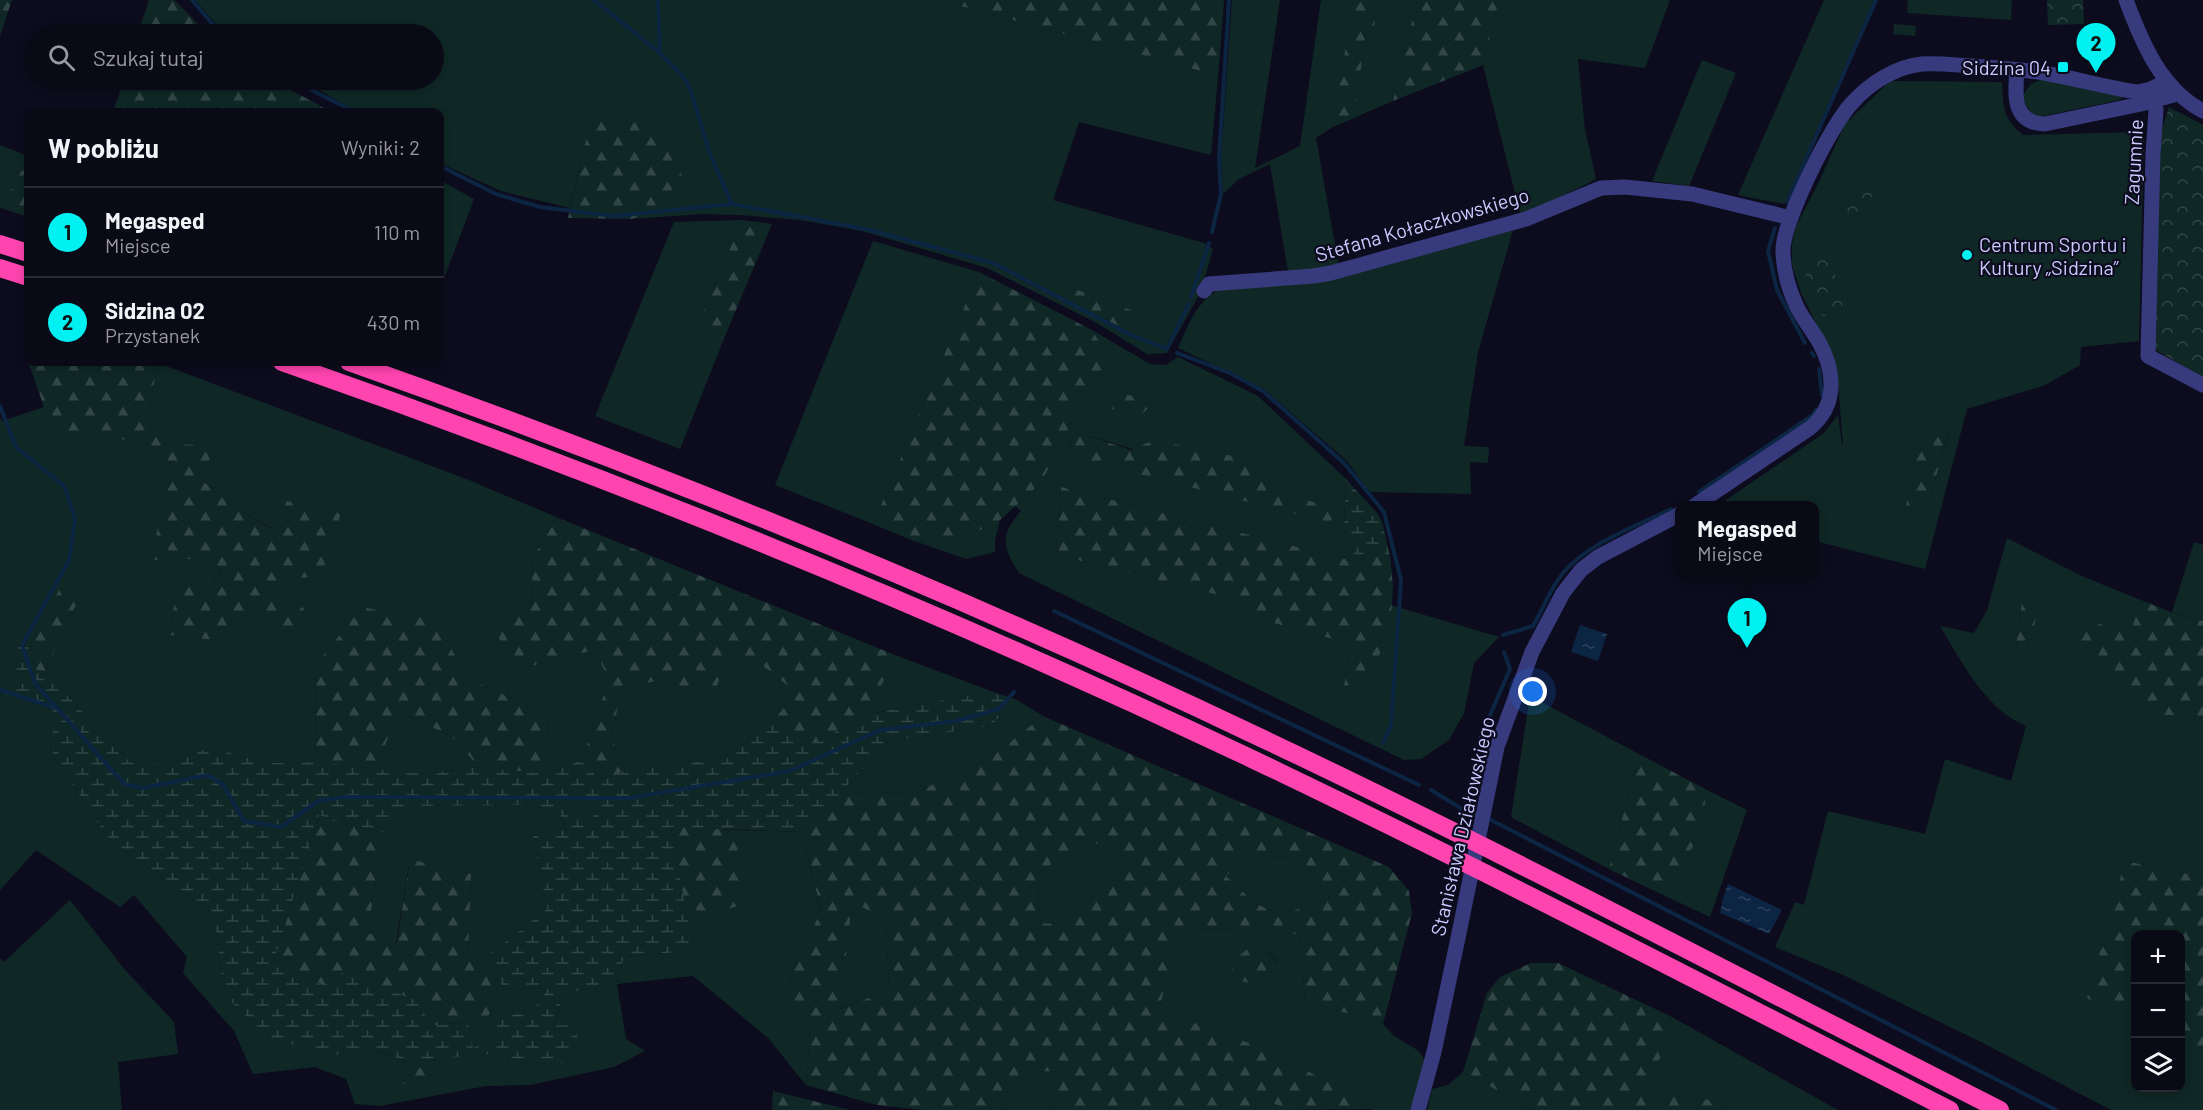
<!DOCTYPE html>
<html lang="pl">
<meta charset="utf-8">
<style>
body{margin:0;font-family:Barlow,sans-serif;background:#181723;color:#f1f3f6}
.controls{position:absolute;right:18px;bottom:18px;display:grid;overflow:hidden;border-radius:12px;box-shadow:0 3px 9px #0003}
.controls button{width:54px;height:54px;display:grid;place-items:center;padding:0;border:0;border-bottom:2px solid #2a2a35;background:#0a0916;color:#f1f3f6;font:30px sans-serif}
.you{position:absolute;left:1533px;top:692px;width:21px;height:21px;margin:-15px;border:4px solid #fff;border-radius:50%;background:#1a73e8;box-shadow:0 0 0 9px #1a73e833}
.badge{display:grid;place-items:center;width:39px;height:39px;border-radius:50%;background:#01f1f3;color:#111;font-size:20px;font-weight:700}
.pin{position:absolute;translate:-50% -50px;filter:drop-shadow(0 2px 3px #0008)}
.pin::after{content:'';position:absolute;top:32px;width:21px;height:18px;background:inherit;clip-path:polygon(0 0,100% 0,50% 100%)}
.popup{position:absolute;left:1675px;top:501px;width:144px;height:78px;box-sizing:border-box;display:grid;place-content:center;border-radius:12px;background:#0a0916;filter:drop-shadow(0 2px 4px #0005);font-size:20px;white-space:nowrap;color:#999aa1}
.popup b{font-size:22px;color:#f1f3f6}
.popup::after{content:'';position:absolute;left:50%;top:100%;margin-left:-12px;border:12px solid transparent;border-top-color:#0a0916}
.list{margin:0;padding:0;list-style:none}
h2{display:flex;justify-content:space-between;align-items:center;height:78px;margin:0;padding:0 24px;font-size:26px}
h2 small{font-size:20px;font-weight:400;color:#999aa1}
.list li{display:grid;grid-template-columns:39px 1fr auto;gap:18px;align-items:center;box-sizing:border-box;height:90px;padding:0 24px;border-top:2px solid #2a2a35}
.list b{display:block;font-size:22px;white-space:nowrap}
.list p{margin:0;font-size:20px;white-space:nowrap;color:#999aa1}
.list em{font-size:20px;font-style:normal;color:#999aa1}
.icon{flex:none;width:33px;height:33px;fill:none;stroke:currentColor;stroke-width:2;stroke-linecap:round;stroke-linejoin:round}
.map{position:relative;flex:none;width:2203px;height:1110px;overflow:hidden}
.search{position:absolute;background:#0a0916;box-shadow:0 3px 9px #0003;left:24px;top:24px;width:420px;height:66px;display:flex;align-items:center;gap:15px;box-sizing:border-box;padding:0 21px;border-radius:33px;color:#999aa1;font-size:22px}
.panel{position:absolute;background:#0a0916;box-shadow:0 3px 9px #0003;left:24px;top:108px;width:420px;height:258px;border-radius:12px}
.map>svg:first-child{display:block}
.grass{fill:#0f2825;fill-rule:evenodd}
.forest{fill:url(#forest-firs);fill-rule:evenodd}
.wetland{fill:url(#wetland-marsh);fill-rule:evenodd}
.park{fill:url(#park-crowns)}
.water{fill:url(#water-ripples)}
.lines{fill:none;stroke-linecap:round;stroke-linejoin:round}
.stream{stroke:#0c2542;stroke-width:4}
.minor{stroke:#373b7d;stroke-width:15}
.tertiary{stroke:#373b7d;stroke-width:15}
.motorway{stroke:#fe44ae;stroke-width:18}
.poi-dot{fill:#01f1f3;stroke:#0d0c1e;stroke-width:2}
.labels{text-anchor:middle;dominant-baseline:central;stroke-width:4.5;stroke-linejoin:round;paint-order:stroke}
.poi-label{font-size:20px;fill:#cac9ff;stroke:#0d0c1e;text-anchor:end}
.street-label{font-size:20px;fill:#cac9ff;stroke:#0d0c1e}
</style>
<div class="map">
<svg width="2203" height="1110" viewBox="0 0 2203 1110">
<defs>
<pattern id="forest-firs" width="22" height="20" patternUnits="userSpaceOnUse" patternTransform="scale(1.5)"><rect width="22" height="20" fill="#0f2825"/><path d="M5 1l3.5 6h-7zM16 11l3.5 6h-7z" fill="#314646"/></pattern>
<pattern id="wetland-marsh" width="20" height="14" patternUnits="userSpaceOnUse" patternTransform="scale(1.5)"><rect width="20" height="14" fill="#0f2825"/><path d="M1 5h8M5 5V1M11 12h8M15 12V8" fill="none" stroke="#314646"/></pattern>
<pattern id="park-crowns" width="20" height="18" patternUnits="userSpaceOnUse" patternTransform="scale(1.5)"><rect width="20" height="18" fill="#0f2825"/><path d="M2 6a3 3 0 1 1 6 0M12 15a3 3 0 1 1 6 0" fill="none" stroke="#314646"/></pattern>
<pattern id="water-ripples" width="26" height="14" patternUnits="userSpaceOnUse" patternTransform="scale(1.5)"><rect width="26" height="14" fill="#0c2542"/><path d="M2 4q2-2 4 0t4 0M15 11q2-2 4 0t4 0" fill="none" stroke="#2e435e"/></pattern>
</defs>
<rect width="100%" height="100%" fill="#0d0c1e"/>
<!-- grass -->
<g class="grass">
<path d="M 195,0 L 938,0 L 1201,71 L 1219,65 L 1211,155 L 1079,122 L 1053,200 L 1204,243 L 1213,249 L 1201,291 L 1167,353 L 1147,354 L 1097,323 L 987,268 L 862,231 L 800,220 L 739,215 L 701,214 L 632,219 L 655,210 L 593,110 L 570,208 L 501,191 L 440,163 L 440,112 L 357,112 L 302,80 L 434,80 L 434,34 L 225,34 Z"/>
<path d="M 1232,0 L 1280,0 L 1255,168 L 1300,146 L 1321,0 L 1353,0 L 1333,127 L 1316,138 L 1339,267 L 1288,271 L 1270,164 L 1239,179 L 1223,194 L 1221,158 Z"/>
<path d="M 1378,0 L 1417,0 L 1393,101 L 1354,118 L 1366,34 L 1373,34 Z"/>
<path d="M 1499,0 L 1670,0 L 1645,68 L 1578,59 L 1585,130 L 1596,179 L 1521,217 L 1483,65 Z"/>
<path d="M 1824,0 L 1875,0 L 1784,204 L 1738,195 Z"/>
<path d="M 1908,0 L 2012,0 L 2011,20 L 1907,13 Z"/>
<path d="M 1894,24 L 1916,26 L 1915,36 L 1893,34 Z"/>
<path d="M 1702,60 L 1736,73 L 1689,186 L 1652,181 Z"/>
<path d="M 2042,79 L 2122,97 L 2122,98 L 2120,100 L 2038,117 C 2028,111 2025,107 2023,95 L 2031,84 Z"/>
<path d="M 1890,81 L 2002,82 C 2003,107 2003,119 2023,135 L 2144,132 L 2139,341 L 2081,347 L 2080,365 L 2045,385 L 1967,409 L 1925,569 L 1815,541 L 1814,506 L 1720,504 L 1824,433 L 1838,415 L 1842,445 L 1843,445 L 1838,380 L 1826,344 L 1802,295 L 1792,265 L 1792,244 L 1796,226 L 1817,186 L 1845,124 ZM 1951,429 L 1926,509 L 1907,507 L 1917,438 Z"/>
<path d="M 0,145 L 28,156 L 28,169 L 17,172 L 4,209 L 0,208 Z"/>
<path d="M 440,180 L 474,199 L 440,289 Z"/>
<path d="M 742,220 L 697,327 L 725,336 L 680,449 L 595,416 L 674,222 Z"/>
<path d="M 1513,230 L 1478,352 L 1464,446 L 1489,447 L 1488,463 L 1470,462 L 1471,494 L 1369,492 L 1347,461 L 1264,389 L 1178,348 C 1188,326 1197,299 1221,289 Z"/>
<path d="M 873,241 L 979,272 L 873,524 L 775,485 Z"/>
<path d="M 1092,330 L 1150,364 L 1166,365 L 1178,357 L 1258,396 L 1346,479 L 1344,529 L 1357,562 L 1061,487 L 1057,555 L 1247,602 L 1255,618 L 1351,644 L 1343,690 L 1373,666 L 1390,636 L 1391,605 L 1499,637 L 1474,663 L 1464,713 L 1449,740 L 1421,759 L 1404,760 L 1019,573 C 1003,547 999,536 1021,511 L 1015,506 L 1041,483 L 1090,386 L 1110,360 ZM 1076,432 C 1161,459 1248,480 1333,509 L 1065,454 Z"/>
<path d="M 158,363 L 469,480 L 556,517 L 533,558 L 531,608 L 520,669 L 594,650 L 609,679 L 582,760 L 546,774 L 548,715 L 466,677 L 436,621 L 315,666 L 316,762 L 266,763 L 210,747 L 168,765 L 130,762 L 45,672 L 80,596 L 59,591 L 29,647 L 18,644 L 14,686 L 0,682 L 0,417 L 2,421 L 44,407 L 50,435 L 83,433 L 126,440 L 178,467 L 163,497 L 191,559 L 221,570 L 210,588 L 177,581 L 170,635 L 215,640 L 245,611 L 265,598 L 277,580 L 273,529 L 232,506 L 160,443 L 147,418 Z"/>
<path d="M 1000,520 L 995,540 L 995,552 L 966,559 L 914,541 L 952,544 Z"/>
<path d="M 2007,538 L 2084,577 L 2141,600 L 2131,634 L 2144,714 L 2203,717 L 2203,877 L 2125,861 L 2088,997 L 2135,1024 L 2136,1088 L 2180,1088 L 2181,1041 L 2186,1042 L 2203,1057 L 2203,1110 L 2111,1110 L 1983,1043 L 1843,975 L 1775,947 L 1795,902 L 1804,905 L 1828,811 L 1925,834 L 1945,759 L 2011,781 L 2026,726 C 1986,710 1961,661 1940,626 L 1974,633 L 1987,610 ZM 2023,594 L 2032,639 L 2016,645 L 2016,644 Z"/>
<path d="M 2194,542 L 2203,545 L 2203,621 L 2172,612 Z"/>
<path d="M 727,655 L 757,661 L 798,693 L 775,719 L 729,758 L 625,770 L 611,737 L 622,690 L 663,679 L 676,702 Z"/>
<path d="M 895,655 L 991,691 L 869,714 Z"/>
<path d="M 0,693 L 53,710 L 53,756 L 111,842 L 214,914 L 224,995 L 336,1055 L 376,1050 L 408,1062 L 487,1054 L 559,1066 L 554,1026 L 562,998 L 580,990 L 617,984 L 624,956 L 693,951 L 687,919 L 746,904 L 734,830 L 802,832 L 821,912 L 791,975 L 789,1007 L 810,1031 L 806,1085 L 768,1038 L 693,976 L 617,984 L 626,1039 L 645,1051 L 614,1067 L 530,1085 L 486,1086 L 380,1106 L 355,1104 L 346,1079 L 315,1067 L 253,1074 L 234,1031 L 183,973 L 187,957 L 134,895 L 120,907 L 36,850 L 0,890 Z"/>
<path d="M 1530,696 L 1639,754 L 1609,869 L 1511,817 Z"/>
<path d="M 1017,700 L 1043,716 L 991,757 L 917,792 L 840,794 L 886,742 L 990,726 Z"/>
<path d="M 399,712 L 451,736 L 479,767 L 424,774 L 375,769 Z"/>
<path d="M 1707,790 L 1747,810 L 1710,917 L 1661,894 L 1700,836 Z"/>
<path d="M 572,791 L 601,808 L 586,824 L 559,805 Z"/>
<path d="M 530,805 L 560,812 L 565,826 L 533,836 L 547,909 L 484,959 L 468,956 L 471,874 L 410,859 L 396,944 L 368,933 L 382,833 L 414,806 Z"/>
<path d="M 1086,839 L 1140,857 L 1063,924 L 1038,923 L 1039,873 Z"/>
<path d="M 1299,856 L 1330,898 L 1280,915 L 1255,903 L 1226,876 L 1245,857 Z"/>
<path d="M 70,900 L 126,971 L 174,1022 L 178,1054 L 118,1062 L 122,1110 L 0,1110 L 0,958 L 4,962 Z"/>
<path d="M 852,901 L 886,919 L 889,990 L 839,1009 Z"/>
<path d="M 1244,928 L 1300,935 L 1305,1001 L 1383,1024 L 1394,1036 L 1419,1051 L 1423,1057 L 1425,1066 L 1411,1110 L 1372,1110 L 1159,1010 L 1180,929 ZM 1257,941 L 1278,962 L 1262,985 Z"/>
<path d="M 549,988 L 533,1011 L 500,1017 L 495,1037 L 473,1048 L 468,1022 L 486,1020 L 504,989 Z"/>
<path d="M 1670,1016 L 1838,1110 L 1722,1110 L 1723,1102 L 1651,1095 Z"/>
<path d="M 1063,1071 L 1055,1110 L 1002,1110 L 1027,1072 Z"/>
<path d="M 1463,1072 L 1534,1110 L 1427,1110 L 1432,1089 L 1448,1085 Z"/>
<path d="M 1257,1097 L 1290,1110 L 1255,1110 Z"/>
</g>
<!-- forest -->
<g class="forest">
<path d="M 0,0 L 12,0 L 0,36 Z"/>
<path d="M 149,0 L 174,0 L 208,34 L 138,34 Z"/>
<path d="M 938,0 L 1224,0 L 1219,65 L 1201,71 Z"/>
<path d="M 1353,0 L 1378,0 L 1373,34 L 1366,34 L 1354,118 L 1333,127 Z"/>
<path d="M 1417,0 L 1499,0 L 1483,65 L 1393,101 Z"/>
<path d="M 124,80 L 272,80 L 332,112 L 113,112 Z"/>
<path d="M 593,109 L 657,130 L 688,186 L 655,210 L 632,219 L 568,218 Z"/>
<path d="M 28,169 L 28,217 L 4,209 L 17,172 Z"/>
<path d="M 742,220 L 772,224 L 725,336 L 697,327 Z"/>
<path d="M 979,272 L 1092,330 L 1110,360 L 1090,386 L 1041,483 L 1000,520 L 952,544 L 914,541 L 873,524 Z"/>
<path d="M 1075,289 L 1136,312 L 1132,333 L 1073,302 Z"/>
<path d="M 28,342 L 28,362 L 158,363 L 147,418 L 160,443 L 214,446 L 202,480 L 232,506 L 272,529 L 287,501 L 341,513 L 321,576 L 277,580 L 265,598 L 304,608 L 296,635 L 246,611 L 215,640 L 170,635 L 177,581 L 210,588 L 221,571 L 191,559 L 152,560 L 163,497 L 178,467 L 126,440 L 83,433 L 50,435 L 44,407 L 24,350 Z"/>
<path d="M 1112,390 L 1155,403 L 1139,416 L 1109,408 Z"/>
<path d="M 1951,428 L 1926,509 L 1906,507 L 1917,438 Z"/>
<path d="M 1076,432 L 1131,450 L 1154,440 L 1272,464 L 1273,488 L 1333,509 L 1331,523 L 1065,455 Z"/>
<path d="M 1061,487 L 1357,562 L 1376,549 L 1390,556 L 1393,586 L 1390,636 L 1373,666 L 1343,691 L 1351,644 L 1255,618 L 1247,602 L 1057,555 Z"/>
<path d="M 556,517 L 895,655 L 869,714 L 810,745 L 775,718 L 797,693 L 757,661 L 727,655 L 717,686 L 676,702 L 663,679 L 622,690 L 611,737 L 625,770 L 601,783 L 582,760 L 609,679 L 594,650 L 520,669 L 499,638 L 506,610 L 531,608 L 533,558 Z"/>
<path d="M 59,590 L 80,596 L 45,672 L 35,670 L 29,647 Z"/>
<path d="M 2023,594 L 2039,601 L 2032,639 L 2016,645 Z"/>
<path d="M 2141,600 L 2171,612 L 2203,621 L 2203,717 L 2144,714 L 2077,651 L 2075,616 L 2130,634 Z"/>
<path d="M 362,607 L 437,621 L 466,677 L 548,715 L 546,774 L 479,767 L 451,736 L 399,712 L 375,769 L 316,762 L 315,666 Z"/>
<path d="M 1043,716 L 1389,867 L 1409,891 L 1412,913 L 1383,1024 L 1305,1001 L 1300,935 L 1244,928 L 1180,929 L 1159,1010 L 1276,1053 L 1374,1109 L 1290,1110 L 1257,1097 L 1255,1110 L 1055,1110 L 1062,1071 L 1027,1072 L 1002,1110 L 923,1110 L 877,1105 L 806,1085 L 810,1031 L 789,1007 L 791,975 L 821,911 L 802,832 L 840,794 L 917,792 L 991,757 ZM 1086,840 L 1139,858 L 1063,924 L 1038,923 L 1039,873 ZM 1299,856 L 1330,898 L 1280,915 L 1255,903 L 1226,876 L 1245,857 ZM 852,902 L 886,919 L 889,990 L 840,1009 Z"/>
<path d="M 1639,754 L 1707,790 L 1700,836 L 1661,894 L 1609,869 Z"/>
<path d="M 319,815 L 382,833 L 368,933 L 397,943 L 410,859 L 471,874 L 468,956 L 484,959 L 504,989 L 486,1020 L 426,1026 L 325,986 L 274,961 Z"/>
<path d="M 669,826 L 734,830 L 747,904 L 687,919 Z"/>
<path d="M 2125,861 L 2203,877 L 2203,1057 L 2186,1042 L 2181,1041 L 2180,934 L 2136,934 L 2135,1024 L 2087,998 Z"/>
<path d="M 1257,941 L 1278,963 L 1263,986 L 1232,979 L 1233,961 Z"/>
<path d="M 1531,963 L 1558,963 L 1670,1016 L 1651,1095 L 1723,1101 L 1722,1110 L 1534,1110 L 1463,1072 L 1487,993 L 1500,977 Z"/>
<path d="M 408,1062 L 431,1073 L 421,1098 L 401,1081 Z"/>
<path d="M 773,1091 L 850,1110 L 772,1110 Z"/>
</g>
<!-- wetland -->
<g class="wetland">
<path d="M 1346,479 L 1378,514 L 1382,522 L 1390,556 L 1376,549 L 1357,562 L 1344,529 Z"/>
<path d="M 18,644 L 29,647 L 35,670 L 45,672 L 130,762 L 168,765 L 210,747 L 266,763 L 316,762 L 424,774 L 479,767 L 546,774 L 582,760 L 601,782 L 625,770 L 729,758 L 775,718 L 810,745 L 869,714 L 991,691 L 1017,700 L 990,726 L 886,742 L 840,794 L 802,832 L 670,827 L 694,951 L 624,956 L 617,984 L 580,990 L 562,998 L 554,1025 L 575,1026 L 580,1048 L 559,1066 L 487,1054 L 408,1062 L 377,1050 L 336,1055 L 270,1039 L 224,995 L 214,914 L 111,842 L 53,756 L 53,710 L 0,693 L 0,682 L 14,686 ZM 572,791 L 601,808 L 586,824 L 575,810 L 559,805 ZM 530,805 L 559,812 L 565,825 L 533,836 L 547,909 L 484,959 L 504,989 L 548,988 L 533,1011 L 499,1017 L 495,1037 L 473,1048 L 468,1022 L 426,1026 L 421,1002 L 343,973 L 325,986 L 274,961 L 319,815 L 382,833 L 414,806 Z"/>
</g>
<!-- park -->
<g class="park">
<path d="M 2047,0 L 2083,0 L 2084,24 L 2048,25 Z"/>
<path d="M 2169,107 L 2203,125 L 2203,378 L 2153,348 L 2161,132 Z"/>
<path d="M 1854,187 L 1873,193 L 1864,221 L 1843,215 Z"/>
<path d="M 1822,249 L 1843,290 L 1842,315 L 1823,316 L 1807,279 L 1804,263 Z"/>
</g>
<!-- water -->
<g class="water">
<path d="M 1580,625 L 1607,634 L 1598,661 L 1571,652 Z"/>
<path d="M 1728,884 L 1782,910 L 1769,934 L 1720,913 L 1723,898 Z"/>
</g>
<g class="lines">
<!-- stream -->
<g class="stream">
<path d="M 192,0 L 221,34"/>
<path d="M 594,0 L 660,53 L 682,75 L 690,88 L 710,154 L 732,204"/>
<path d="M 658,0 L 660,52"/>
<path d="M 292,80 L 355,112"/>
<path d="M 440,166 L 496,194 L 540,207 L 614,216 L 732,204 L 870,230 L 993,263 L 1131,335 L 1167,349 L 1189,303"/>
<path d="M 1787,202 L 1876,0"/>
<path d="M 1775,228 L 1768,251 L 1777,290 L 1805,343"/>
<path d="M 1212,232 L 1221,194 L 1219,159 L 1229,0"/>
<path d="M 1191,297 L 1209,243"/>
<path d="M 1177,353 L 1230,373 L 1263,391 L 1344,463 L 1384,512 L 1401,580 L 1391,725 L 1383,743"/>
<path d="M 1812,353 L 1814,356"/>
<path d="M 1819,369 L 1822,395"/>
<path d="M 0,406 L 16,447 L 65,487 L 75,519 L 69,560 L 22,645 L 35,683 L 124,784 L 143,788 L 208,775 L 223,785 L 244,821 L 281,827 L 318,801 L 345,797 L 629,798 L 790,771 L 880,730 L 956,721 L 999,709 L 1014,692"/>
<path d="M 1699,492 L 1813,415 L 1816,410"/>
<path d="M 1054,611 L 1419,785"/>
<path d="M 1503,635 L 1533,626 C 1543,609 1551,587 1563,573 C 1588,543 1637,526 1671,509"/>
<path d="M 0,690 L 56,708"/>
<path d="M 1431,790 L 1464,810 L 1480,815"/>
<path d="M 1464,810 L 1481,736 L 1510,669 L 1504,652"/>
<path d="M 1487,818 L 2056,1110"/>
</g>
<!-- minor -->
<g class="minor">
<path d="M 2017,70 C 2015,95 2012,123 2045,124 L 2141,104 L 2177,94"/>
<path d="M 2151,89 L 2156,110 L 2153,154 L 2148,356 L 2203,385"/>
<path d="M 1204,291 L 1209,284 L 1313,276 L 1331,273 L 1526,219 L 1601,188 L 1625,187 L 1692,194 L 1791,218"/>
<path d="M 1694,506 L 1810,428 C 1838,405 1835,371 1819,342 C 1812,330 1803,319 1797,307 C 1789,290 1783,269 1783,250 C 1783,221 1831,125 1852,103 C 1870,83 1895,67 1922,64 C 1938,63 1955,65 1972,66 C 1997,68 2024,69 2049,74 C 2078,79 2108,88 2138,92 L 2151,89 L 2167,81"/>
<path d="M 1418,1110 L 1434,1052 L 1458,938 L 1497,747 L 1532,652 L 1563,593 L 1581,570 L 1598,557 L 1680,514"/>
</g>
<!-- tertiary -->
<path class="tertiary" d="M 2126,0 C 2142,43 2161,89 2203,111"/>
<!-- motorway -->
<g class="motorway">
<path d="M 0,244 L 28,253"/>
<path d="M 0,268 L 28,277"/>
<path d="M 282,362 C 612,477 936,609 1252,759 C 1487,871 1718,992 1950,1110"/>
<path d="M 349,362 C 658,471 963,596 1259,737 C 1509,855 1753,985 2000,1110"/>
</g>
</g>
<!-- markers -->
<g class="poi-dot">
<rect x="2057" y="61" width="12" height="12" rx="3"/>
<circle cx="1967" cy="255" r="6"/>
</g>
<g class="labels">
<!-- poi labels -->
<g class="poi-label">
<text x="2051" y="67">Sidzina 04</text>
<text x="1979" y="244" text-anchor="start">Centrum Sportu i<tspan x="1979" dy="23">Kultury „Sidzina”</tspan></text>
</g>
<!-- street labels -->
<g class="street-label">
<text transform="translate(2133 162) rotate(-87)">Zagumnie</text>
<text transform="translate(1422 224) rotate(-16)">Stefana Kołaczkowskiego</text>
<text transform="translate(1462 826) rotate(-77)">Stanisława Działowskiego</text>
</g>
</g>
</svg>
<div class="controls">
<button>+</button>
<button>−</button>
<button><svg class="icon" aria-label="layers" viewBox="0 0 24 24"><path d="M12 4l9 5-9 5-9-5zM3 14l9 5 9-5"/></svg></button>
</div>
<div class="you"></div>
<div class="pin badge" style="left:1747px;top:648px">1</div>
<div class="popup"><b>Megasped</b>Miejsce</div>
<div class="pin badge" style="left:2096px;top:73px">2</div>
<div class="search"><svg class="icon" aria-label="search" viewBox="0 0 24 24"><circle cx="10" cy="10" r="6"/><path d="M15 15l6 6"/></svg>Szukaj tutaj</div>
<section class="panel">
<h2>W pobliżu<small>Wyniki: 2</small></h2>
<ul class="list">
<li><span class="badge">1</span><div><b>Megasped</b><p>Miejsce</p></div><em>110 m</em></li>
<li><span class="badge">2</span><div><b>Sidzina 02</b><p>Przystanek</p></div><em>430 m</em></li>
</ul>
</section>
</div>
